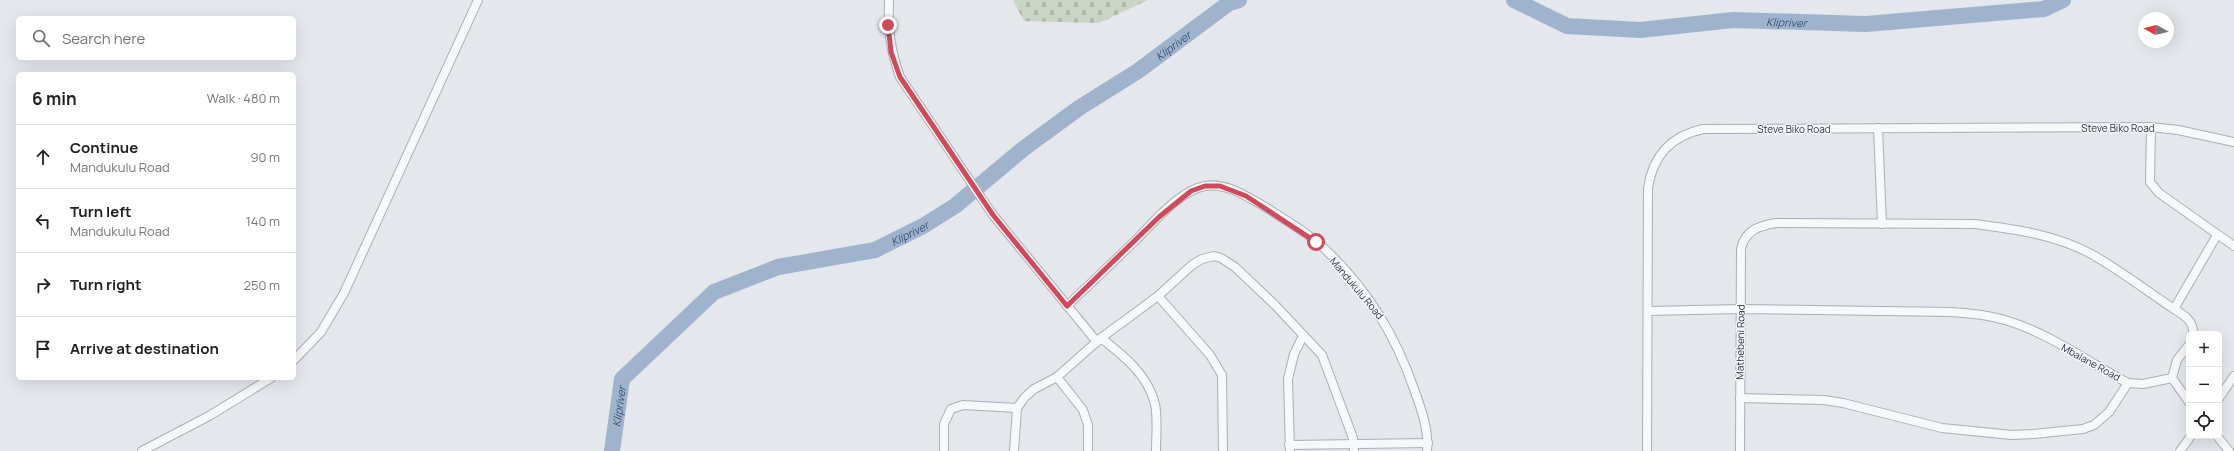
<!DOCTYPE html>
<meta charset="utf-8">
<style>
body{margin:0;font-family:Manrope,sans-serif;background:#f2f2f2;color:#202124}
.controls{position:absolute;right:12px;bottom:12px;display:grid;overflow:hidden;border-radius:6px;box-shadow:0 4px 16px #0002}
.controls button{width:36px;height:36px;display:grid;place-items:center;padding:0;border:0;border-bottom:1px solid #e0e0e0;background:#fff;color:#202124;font:20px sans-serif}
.compass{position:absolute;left:2138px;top:12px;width:36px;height:36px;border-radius:50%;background:#fff;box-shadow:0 4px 16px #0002;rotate:278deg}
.stop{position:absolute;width:12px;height:12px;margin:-9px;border:3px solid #d1495b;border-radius:50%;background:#fff}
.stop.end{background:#d1495b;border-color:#fff;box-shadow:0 1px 4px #0008}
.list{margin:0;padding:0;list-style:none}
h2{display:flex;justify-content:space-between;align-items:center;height:52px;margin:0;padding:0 16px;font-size:17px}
h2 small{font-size:13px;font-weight:400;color:#757577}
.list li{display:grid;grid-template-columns:26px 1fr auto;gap:12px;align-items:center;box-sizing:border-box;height:64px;padding:0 16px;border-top:1px solid #e0e0e0}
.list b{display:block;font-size:15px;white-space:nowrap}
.list p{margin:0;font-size:13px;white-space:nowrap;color:#757577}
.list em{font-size:13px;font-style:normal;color:#757577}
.icon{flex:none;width:22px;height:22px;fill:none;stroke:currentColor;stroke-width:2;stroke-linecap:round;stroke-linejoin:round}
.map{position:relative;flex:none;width:2234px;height:451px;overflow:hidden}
.search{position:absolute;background:#fff;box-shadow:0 4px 16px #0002;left:16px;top:16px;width:280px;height:44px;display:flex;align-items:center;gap:10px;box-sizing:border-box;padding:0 14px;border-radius:6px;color:#757577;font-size:15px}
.panel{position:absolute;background:#fff;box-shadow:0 4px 16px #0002;left:16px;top:72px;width:280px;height:308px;border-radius:6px}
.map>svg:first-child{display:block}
.cemetery{fill:url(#cemetery-stones)}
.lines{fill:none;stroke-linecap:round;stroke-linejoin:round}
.river{stroke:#9fb4cc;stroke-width:16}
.street-casing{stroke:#a9aeb7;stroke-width:10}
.street{stroke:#f7f8fa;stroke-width:8}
.route{stroke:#d1495b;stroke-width:5}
.labels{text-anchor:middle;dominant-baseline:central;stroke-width:3;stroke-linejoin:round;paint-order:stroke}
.street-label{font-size:10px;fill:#2b3445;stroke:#f4f6f9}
.water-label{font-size:11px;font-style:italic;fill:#34527a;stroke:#f4f6f9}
</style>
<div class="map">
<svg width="2234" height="451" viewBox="0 0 2234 451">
<defs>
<pattern id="cemetery-stones" width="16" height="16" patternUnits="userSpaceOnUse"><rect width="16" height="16" fill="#c9d6c5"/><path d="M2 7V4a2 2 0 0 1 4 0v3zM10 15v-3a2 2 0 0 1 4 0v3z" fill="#adb8ab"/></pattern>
</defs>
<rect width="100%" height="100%" fill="#e4e7ec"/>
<!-- cemetery -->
<path class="cemetery" d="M 1013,0 L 1148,0 L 1099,23 L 1024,21 Z"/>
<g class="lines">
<!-- river -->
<g class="river">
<path id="s1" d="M 1514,0 L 1567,26 L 1640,30 L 1733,20 L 1866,24 L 2044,9 L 2063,0"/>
<path id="s2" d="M 612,451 L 622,379 L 714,292 L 778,267 L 875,250 L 923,226 L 955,206 L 1023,149 L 1079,108 L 1138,71 L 1229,3 L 1239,0"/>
</g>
<defs>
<g id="street">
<path d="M 889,0 C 888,31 890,48 900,77 L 993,215 L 1097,342"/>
<path d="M 2151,127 L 2150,182 L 2159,193 L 2234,246"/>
<path d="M 1878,128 L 1882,224"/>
<path d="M 1158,296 L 1210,355 L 1222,375 L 1223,451"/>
<path d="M 1067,306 C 1089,285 1112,263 1135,241 C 1152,224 1180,190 1205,186 C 1227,182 1249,198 1267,208 C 1283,219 1302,229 1317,242 C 1364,283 1394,331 1414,389 C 1421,408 1429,430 1427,451"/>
<path d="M 1648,311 L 1741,309 L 1951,312 C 1969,313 1988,315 2005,320 C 2049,333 2088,362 2128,383 L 2143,384 L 2172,378"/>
<path d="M 2193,334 C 2194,321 2184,315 2174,309 L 2217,235"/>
<path d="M 1101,338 C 1124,356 1148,375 1155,404 C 1158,419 1156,436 1156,451"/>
<path d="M 2189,345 L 2177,360 L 2172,378 L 2189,402"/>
<path d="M 294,360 L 321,332 L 344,293 L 478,0"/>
<path d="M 1057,377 L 1083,410 L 1088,425 L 1088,451"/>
<path d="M 1740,398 L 1824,400 L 1843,403 L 1942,428 L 2012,435 L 2034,434 L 2083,429 L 2094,425 L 2109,412 L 2128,383"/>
<path d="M 2219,398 L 2234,376"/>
<path d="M 2217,436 L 2229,451"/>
<path d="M 1289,445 L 1428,443"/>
<path d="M 142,451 L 209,416 L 271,378"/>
<path d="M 944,451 L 944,424 L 951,409 L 963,405 L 1017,408"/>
<path d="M 1014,451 L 1017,408 L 1025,397 L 1034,389 L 1057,377 L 1101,338 L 1158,296 L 1192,265 L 1202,259 L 1214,256 L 1221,258 L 1235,267 L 1275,305 L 1322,355 L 1353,438 L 1354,451"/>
<path d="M 1290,451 L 1288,379 L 1294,354 L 1303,336"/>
<path d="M 1647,451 L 1648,188 C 1653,155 1671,136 1703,129 L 2151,127 L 2178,130 L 2234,142"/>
<path d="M 1740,451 L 1741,249 C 1745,230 1759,226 1776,223 L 1975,224 C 2014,229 2058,235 2093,255 C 2121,271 2147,291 2174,309"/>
<path d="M 2180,451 L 2191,436"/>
</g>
</defs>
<!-- street casing -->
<use href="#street" class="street-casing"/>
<!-- street -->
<use href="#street" class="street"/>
</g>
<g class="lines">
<!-- route -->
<path class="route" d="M 888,25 L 891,52 L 900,77 L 993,215 L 1067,306 L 1159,217 L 1191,191 L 1205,186 L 1220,186 L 1246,196 L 1316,242"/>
</g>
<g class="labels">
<!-- street labels -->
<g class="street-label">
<text x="2118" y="128">Steve Biko Road</text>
<text x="1794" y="129">Steve Biko Road</text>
<text transform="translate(1357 288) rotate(50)">Mandukulu Road</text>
<text transform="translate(1740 342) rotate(-89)">Mathebeni Road</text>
<text transform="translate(2091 362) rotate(29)">Mbalane Road</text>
</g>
<!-- water labels -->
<g class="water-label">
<text stroke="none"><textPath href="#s1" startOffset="279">Klipriver</textPath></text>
<text stroke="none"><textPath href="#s2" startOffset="729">Klipriver</textPath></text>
<text stroke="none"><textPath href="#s2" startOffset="405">Klipriver</textPath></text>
<text stroke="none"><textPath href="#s2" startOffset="45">Klipriver</textPath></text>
</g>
</g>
</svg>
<div class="controls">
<button>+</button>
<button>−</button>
<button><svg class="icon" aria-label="locate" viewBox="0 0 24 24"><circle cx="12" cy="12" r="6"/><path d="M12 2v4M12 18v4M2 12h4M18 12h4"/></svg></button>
</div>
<svg class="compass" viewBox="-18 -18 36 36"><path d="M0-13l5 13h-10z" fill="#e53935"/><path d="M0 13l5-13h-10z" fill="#757577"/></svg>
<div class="stop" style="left:1316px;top:242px"></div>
<div class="stop end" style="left:888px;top:25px"></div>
<div class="search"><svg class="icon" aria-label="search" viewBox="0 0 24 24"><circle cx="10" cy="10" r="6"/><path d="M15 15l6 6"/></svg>Search here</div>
<section class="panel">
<h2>6 min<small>Walk · 480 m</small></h2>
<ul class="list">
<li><svg class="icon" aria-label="ahead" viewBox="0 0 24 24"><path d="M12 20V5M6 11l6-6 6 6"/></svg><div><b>Continue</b><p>Mandukulu Road</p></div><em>90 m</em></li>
<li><svg class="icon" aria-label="left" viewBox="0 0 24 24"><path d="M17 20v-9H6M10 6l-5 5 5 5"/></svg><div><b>Turn left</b><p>Mandukulu Road</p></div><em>140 m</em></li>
<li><svg class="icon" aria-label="right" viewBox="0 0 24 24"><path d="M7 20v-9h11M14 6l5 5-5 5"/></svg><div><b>Turn right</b></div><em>250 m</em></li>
<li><svg class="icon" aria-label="arrive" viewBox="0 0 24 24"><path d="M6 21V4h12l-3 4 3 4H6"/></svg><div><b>Arrive at destination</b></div></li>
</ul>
</section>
</div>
